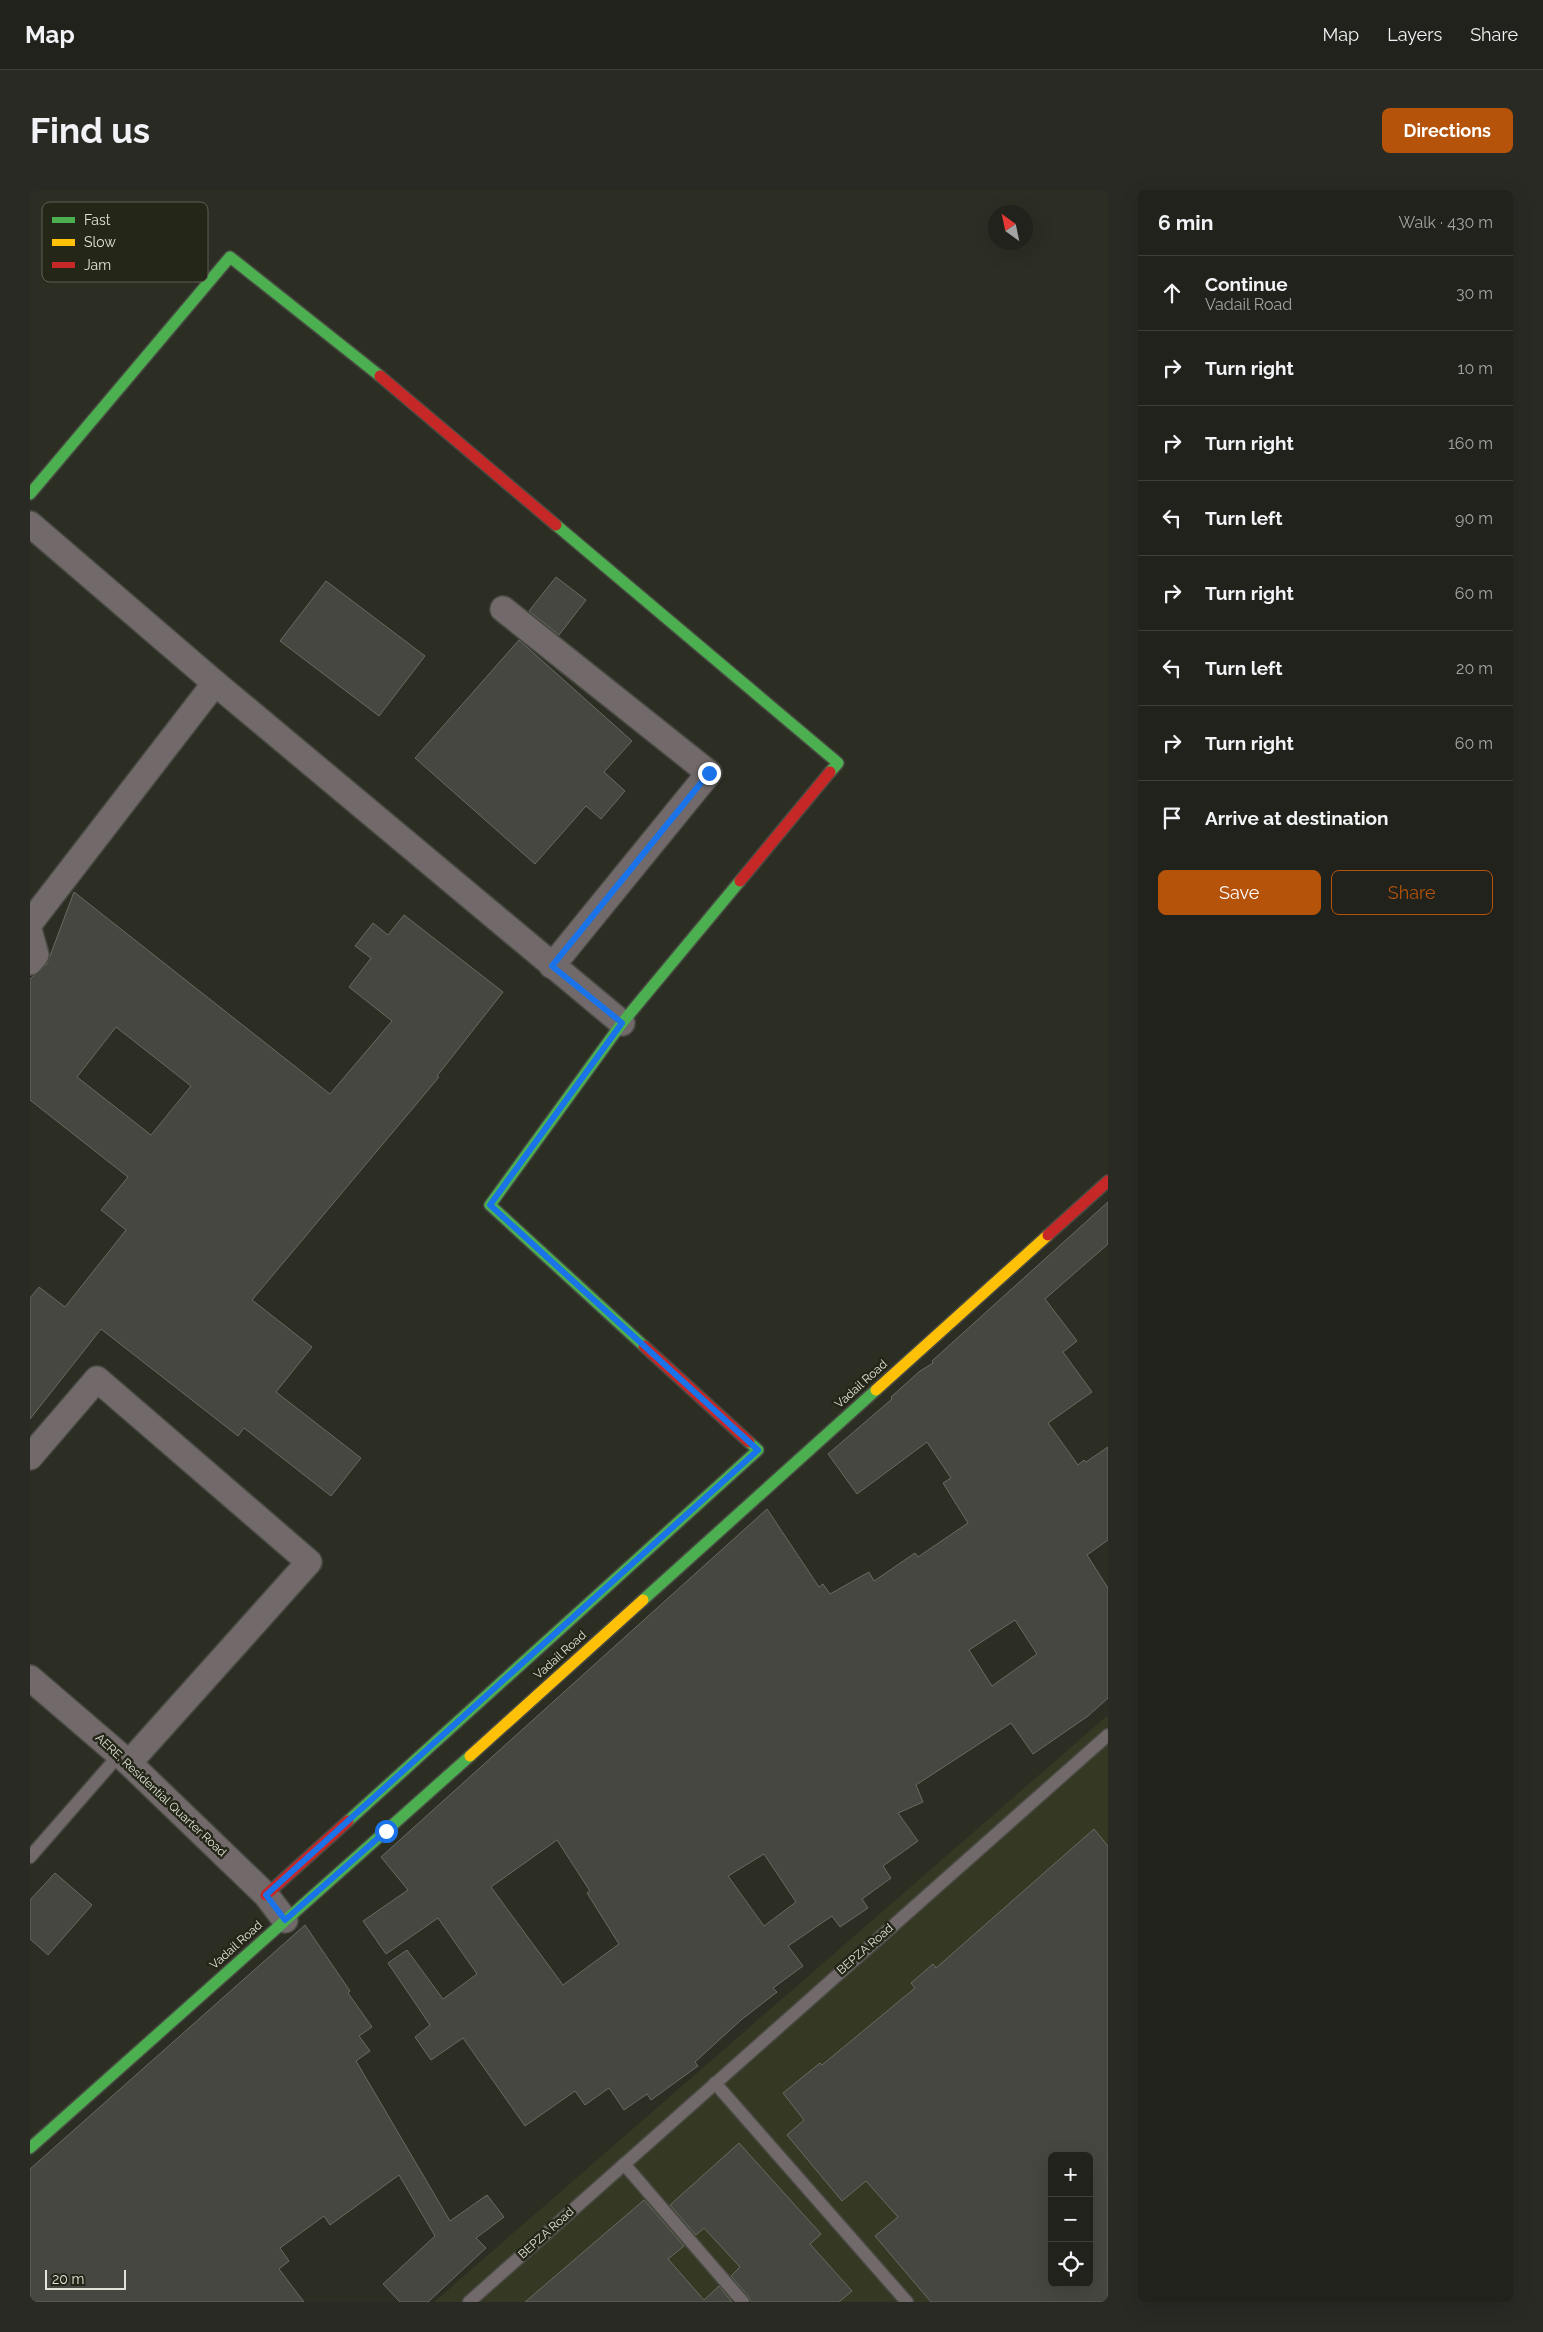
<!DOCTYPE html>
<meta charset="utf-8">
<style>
body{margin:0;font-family:Raleway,sans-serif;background:#292a24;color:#f1f3f6}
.controls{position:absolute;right:15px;bottom:15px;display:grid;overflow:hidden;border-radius:8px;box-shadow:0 5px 20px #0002}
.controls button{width:45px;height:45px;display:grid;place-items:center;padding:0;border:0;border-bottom:1px solid #3e3f3a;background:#21221b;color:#f1f3f6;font:25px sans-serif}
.compass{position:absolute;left:958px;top:15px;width:45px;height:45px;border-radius:50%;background:#21221b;box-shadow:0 5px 20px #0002;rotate:327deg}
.scale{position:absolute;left:15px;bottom:12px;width:81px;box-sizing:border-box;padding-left:5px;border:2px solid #e1e3d9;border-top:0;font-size:14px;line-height:18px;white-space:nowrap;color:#e1e3d9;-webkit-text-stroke:4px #242718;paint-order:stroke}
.stop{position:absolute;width:15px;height:15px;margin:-11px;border:4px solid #1a73e8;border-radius:50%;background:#fff}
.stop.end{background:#1a73e8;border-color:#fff;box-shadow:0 1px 5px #0008}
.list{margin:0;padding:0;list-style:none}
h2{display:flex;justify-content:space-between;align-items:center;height:65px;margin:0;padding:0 20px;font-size:21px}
h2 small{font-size:16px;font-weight:400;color:#a2a4a3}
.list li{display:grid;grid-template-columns:32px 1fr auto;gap:15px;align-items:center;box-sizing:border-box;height:75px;padding:0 20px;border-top:1px solid #3e3f3a}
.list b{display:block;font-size:19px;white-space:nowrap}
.list p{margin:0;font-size:16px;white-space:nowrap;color:#a2a4a3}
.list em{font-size:16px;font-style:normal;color:#a2a4a3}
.actions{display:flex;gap:10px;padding:15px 20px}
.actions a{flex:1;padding:11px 0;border:1px solid #b45309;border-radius:8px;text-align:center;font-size:18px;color:#b45309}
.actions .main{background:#b45309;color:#fff}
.icon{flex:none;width:28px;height:28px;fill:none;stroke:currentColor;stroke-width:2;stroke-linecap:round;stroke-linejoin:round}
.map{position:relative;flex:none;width:1078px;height:2112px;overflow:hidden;border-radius:8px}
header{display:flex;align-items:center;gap:30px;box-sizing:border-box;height:70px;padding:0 25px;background:#21221b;border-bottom:1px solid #3e3f3a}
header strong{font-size:24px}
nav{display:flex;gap:28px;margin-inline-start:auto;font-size:18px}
.intro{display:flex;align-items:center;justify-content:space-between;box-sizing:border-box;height:120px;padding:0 30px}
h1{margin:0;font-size:35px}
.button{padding:12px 22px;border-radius:8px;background:#b45309;color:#fff;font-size:18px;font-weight:700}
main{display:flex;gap:30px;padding:0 30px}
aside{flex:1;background:#21221b;border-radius:8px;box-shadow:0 5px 20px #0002}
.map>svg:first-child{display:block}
.built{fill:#353823;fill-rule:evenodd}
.building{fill:#454740;stroke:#696b63;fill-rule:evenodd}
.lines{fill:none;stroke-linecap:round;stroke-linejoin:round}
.lane-casing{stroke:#484a42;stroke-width:15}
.street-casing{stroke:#484a42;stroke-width:28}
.fast-casing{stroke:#484a42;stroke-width:14}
.slow-casing{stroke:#484a42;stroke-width:14}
.jam-casing{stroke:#484a42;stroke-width:14}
.lane{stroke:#71696a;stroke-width:12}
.street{stroke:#71696a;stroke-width:25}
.fast{stroke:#4caf50;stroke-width:11}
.slow{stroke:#ffc107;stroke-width:11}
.jam{stroke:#c62828;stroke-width:11}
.route{stroke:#1a73e8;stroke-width:6}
.labels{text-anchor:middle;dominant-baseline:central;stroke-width:5;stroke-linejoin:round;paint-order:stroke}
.street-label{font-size:12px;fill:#e1e3d9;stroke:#242718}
.key{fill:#242718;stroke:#5d5f52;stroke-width:1}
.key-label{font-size:14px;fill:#e1e3d9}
</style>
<header>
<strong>Map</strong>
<nav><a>Map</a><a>Layers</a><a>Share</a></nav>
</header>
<div class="intro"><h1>Find us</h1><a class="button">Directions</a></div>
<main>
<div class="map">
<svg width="1078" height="2112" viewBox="0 0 1078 2112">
<rect width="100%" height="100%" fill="#2c2e24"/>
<!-- built -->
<path class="built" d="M 1078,1525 L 1078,2112 L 404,2112 ZM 1022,1966 L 1059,1966 L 1059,2093 L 1022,2093 Z"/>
<!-- building -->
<g class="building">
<path d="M 526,387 L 556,410 L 529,445 L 499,421 Z"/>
<path d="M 296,391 L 395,466 L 349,526 L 250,451 Z"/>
<path d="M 489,450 L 602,551 L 574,582 L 595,601 L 571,629 L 556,616 L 505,674 L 385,568 Z"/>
<path d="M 44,702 L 300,904 L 362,831 L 319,797 L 341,768 L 325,756 L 343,733 L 358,745 L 374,725 L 473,802 L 407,886 L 409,887 L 222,1110 L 282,1157 L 246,1202 L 331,1268 L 301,1306 L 214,1238 L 208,1246 L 71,1139 L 0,1229 L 0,1108 L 9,1097 L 35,1117 L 96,1040 L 71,1020 L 98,987 L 0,910 L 0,789 L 17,774 ZM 86,837 L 161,896 L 121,945 L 47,887 Z"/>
<path d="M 1078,1012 L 1078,1054 L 1015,1109 L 1047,1151 L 1033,1162 L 1062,1202 L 1018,1233 L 1048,1275 L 1054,1270 L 1056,1272 L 1078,1257 L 1078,1350 L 1057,1365 L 1078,1398 L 1078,1508 L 1058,1526 L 1003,1564 L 981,1533 L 886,1595 L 893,1612 L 868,1623 L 888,1651 L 853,1676 L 861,1688 L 832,1709 L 838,1718 L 810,1737 L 802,1726 L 758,1756 L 773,1776 L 743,1798 L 747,1802 L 711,1830 L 665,1872 L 668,1876 L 621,1910 L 617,1904 L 594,1920 L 579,1898 L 555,1915 L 545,1901 L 495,1936 L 433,1848 L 401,1870 L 385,1847 L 400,1835 L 358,1773 L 377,1760 L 413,1809 L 447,1784 L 408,1728 L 356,1764 L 333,1731 L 378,1700 L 351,1667 L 737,1319 L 789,1397 L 793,1394 L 800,1404 L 839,1382 L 844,1391 L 885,1363 L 888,1367 L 938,1333 L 913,1293 L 921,1288 L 897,1252 L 827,1304 L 798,1264 L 862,1209 L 861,1207 L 890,1181 L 903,1173 L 902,1171 ZM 985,1430 L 1007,1464 L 962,1496 L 939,1460 ZM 527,1650 L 560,1701 L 557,1703 L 589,1754 L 533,1795 L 461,1697 ZM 734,1664 L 766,1712 L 734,1736 L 698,1686 Z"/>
<path d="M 1064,1639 L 1078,1656 L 1078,2112 L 901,2112 L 845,2046 L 868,2027 L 836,1991 L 812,2011 L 757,1945 L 774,1930 L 753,1903 L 790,1873 L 792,1875 L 885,1798 L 881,1793 L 903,1774 L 906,1778 ZM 1022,1966 L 1059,1966 L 1059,2093 L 1022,2093 Z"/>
<path d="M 25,1683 L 62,1715 L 18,1765 L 0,1749 L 0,1710 Z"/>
<path d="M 275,1735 L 320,1801 L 318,1803 L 342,1837 L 329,1846 L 340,1861 L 326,1871 L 420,2031 L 457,2005 L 474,2027 L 446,2048 L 456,2058 L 398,2112 L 370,2112 L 353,2094 L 405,2046 L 369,1985 L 300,2035 L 294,2026 L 250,2058 L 259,2071 L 249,2079 L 274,2112 L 0,2112 L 0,1979 Z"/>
<path d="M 709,1953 L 791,2044 L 780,2054 L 822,2101 L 809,2112 L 721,2112 L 719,2107 L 701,2086 L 710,2077 L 674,2038 L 666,2045 L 640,2015 Z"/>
<path d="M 614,2010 L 654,2056 L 638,2069 L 674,2110 L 689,2096 L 702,2112 L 495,2112 Z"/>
</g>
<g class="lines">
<defs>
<g id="lane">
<path d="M 0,1667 L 89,1565"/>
<path d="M 685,1893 L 877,2112"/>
<path d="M 594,1974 L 713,2112"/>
<path d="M 439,2112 L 1078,1545"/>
</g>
<g id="street">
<path d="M 0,334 L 185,493 L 592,833"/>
<path d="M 473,419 L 679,583 L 522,776"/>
<path d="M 0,733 L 185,493"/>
<path d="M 0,743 L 6,765 L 0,772"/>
<path d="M 0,1267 L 67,1189 L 279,1372 L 99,1573"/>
<path d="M 0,1488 L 99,1573 L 236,1705 L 255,1730"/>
</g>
<g id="fast">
<path d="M 0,304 L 200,67 L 350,186"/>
<path d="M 526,335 L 808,573 L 800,582"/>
<path d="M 614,1156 L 460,1015 L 592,833 L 710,691"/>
<path d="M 613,1410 L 846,1200"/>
<path d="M 318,1631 L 728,1260 L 719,1252"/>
<path d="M 0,1958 L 440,1566"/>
</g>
<g id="slow">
<path d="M 846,1200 L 1018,1045"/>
<path d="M 440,1566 L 613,1410"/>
</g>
<g id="jam">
<path d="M 350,186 L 526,335"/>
<path d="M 710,691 L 800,582"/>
<path d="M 1018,1045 L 1078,991"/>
<path d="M 614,1156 L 719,1252"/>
<path d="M 236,1705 L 318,1631"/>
</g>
</defs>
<!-- lane casing -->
<use href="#lane" class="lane-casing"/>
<!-- street casing -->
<use href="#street" class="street-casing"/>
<!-- fast casing -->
<use href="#fast" class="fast-casing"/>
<!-- slow casing -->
<use href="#slow" class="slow-casing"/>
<!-- jam casing -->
<use href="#jam" class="jam-casing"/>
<!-- lane -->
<use href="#lane" class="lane"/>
<!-- street -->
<use href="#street" class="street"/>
<!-- fast -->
<use href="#fast" class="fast"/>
<!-- slow -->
<use href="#slow" class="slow"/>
<!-- jam -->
<use href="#jam" class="jam"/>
</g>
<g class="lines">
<!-- route -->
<path class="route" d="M 356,1641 L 255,1730 L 236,1705 L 728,1260 L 460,1015 L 592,833 L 522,776 L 679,583"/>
</g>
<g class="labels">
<!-- street labels -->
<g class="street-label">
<text transform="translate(831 1194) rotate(-42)">Vadail Road</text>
<text transform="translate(530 1465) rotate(-42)">Vadail Road</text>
<text transform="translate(131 1605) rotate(43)">AERE, Residential Quarter Road</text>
<text transform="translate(206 1755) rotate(-42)">Vadail Road</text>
<text transform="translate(835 1759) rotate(-41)">BEPZA Road</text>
<text transform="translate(516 2043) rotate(-42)">BEPZA Road</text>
</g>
</g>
<!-- legend -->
<rect x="12" y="12" width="166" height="80" rx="8" class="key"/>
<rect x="22" y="27" width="23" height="6" fill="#4caf50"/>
<rect x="22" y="49" width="23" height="7" fill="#ffc107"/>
<rect x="22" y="72" width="23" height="6" fill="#c62828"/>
<g class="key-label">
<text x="54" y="35">Fast</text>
<text x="54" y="57">Slow</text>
<text x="54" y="80">Jam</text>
</g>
</svg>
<div class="controls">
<button>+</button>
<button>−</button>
<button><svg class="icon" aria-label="locate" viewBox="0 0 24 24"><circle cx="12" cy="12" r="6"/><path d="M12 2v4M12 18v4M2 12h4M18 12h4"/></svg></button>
</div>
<svg class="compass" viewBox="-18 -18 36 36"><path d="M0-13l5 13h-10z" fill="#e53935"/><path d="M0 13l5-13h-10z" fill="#a2a4a3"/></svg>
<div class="scale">20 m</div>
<div class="stop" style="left:356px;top:1641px"></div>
<div class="stop end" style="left:679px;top:583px"></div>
</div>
<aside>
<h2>6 min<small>Walk · 430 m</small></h2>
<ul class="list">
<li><svg class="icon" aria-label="ahead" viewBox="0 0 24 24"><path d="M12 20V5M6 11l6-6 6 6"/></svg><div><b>Continue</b><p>Vadail Road</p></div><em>30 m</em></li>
<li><svg class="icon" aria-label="right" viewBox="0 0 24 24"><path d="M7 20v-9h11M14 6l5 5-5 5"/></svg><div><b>Turn right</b></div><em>10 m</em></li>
<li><svg class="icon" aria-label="right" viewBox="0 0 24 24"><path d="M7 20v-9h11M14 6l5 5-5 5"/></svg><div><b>Turn right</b></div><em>160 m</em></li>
<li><svg class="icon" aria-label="left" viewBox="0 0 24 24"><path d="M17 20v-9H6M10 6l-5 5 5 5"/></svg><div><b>Turn left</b></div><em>90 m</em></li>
<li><svg class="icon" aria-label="right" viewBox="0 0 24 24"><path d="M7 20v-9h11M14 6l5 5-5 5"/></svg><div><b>Turn right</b></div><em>60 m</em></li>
<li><svg class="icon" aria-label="left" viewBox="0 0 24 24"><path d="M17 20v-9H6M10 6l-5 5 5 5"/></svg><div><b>Turn left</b></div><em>20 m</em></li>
<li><svg class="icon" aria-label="right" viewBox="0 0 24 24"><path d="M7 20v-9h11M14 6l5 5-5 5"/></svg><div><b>Turn right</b></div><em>60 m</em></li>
<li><svg class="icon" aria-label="arrive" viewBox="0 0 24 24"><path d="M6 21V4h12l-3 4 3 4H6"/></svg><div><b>Arrive at destination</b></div></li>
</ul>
<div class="actions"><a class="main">Save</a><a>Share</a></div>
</aside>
</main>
